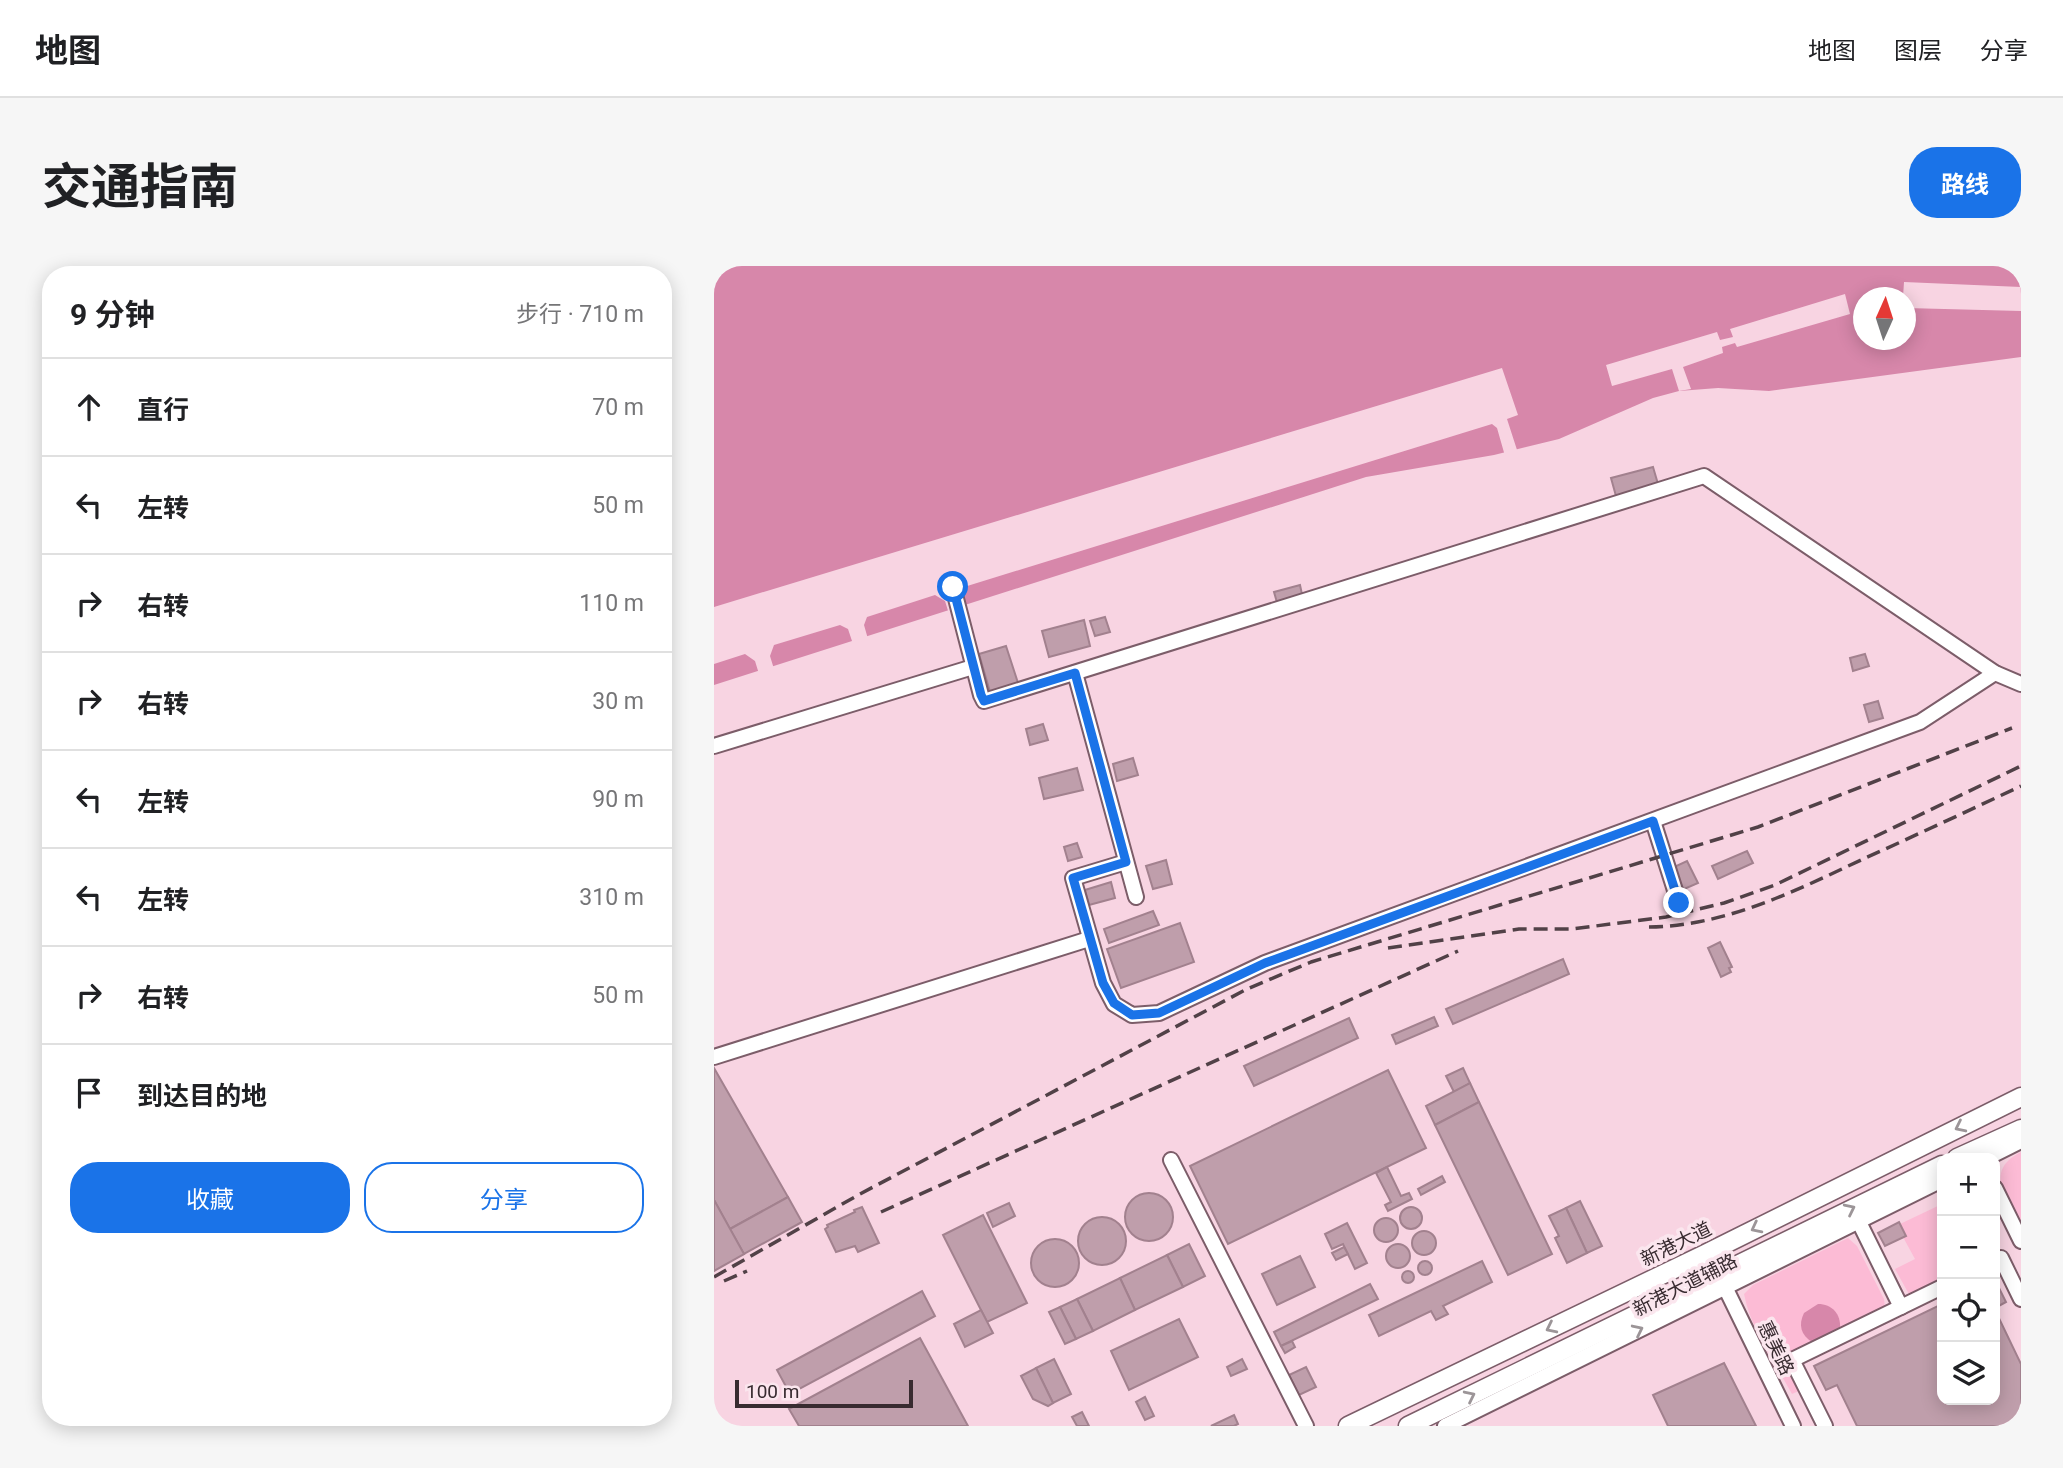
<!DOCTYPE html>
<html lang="zh">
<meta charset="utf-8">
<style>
body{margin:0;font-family:Roboto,"Noto Sans SC",sans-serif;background:#f6f6f6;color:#202124}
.controls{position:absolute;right:21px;bottom:21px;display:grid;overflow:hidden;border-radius:14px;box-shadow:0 4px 18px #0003}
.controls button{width:63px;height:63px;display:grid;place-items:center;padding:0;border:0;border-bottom:2px solid #e0e0e0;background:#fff;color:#202124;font:35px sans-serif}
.compass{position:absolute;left:1139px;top:21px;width:63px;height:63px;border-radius:50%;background:#fff;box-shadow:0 4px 18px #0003;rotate:3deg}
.scale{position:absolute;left:21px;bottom:18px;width:178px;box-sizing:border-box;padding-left:7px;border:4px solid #382b30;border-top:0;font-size:19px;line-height:24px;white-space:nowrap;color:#382b30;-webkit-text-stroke:5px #fbe6ee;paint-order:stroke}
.stop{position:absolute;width:21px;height:21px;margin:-16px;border:5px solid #1a73e8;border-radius:50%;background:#fff}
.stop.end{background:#1a73e8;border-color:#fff;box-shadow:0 2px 7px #0008}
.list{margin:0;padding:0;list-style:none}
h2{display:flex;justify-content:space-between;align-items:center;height:91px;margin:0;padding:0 28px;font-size:30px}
h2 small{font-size:23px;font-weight:400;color:#757577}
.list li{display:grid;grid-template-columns:46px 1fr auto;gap:21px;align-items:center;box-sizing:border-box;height:98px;padding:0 28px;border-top:2px solid #e0e0e0}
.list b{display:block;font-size:26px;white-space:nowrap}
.list em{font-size:23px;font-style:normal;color:#757577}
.actions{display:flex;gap:14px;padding:21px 28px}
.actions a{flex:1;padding:16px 0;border:2px solid #1a73e8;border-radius:28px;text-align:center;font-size:24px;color:#1a73e8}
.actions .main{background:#1a73e8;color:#fff}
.icon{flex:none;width:38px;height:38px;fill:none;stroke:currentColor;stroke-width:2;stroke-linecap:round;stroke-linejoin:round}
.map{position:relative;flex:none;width:1307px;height:1160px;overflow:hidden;border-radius:28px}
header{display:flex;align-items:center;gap:42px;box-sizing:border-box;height:98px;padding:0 35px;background:#fff;border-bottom:2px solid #e0e0e0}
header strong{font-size:33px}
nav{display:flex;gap:38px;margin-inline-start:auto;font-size:24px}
.intro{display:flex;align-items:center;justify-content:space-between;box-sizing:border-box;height:168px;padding:0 42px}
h1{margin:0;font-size:49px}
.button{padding:18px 32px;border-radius:28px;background:#1a73e8;color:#fff;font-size:24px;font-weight:700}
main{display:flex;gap:42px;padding:0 42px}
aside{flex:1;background:#fff;border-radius:28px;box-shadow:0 4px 18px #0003}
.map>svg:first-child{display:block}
.green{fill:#fcbbd5}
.water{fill:#d787aa;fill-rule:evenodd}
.pier{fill:#f8d4e2}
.building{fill:#bf9eab;stroke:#a2818e;stroke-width:2}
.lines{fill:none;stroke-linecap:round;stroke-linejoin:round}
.minor-casing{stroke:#7c5d69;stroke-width:18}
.major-casing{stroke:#7c5d69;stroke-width:21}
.minor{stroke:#fff;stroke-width:14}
.major{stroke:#fff;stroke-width:18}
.rail{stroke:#514147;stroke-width:3.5;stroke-dasharray:14 7;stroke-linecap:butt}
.oneway{stroke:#9c9598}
.route{stroke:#1a73e8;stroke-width:9}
.labels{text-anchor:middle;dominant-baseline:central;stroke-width:7;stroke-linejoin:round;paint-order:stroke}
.street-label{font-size:19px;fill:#382b30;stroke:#fbe6ee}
</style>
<header>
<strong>地图</strong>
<nav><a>地图</a><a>图层</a><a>分享</a></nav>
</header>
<div class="intro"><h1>交通指南</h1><a class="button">路线</a></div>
<main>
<aside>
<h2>9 分钟<small>步行 · 710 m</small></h2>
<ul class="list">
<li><svg class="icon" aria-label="ahead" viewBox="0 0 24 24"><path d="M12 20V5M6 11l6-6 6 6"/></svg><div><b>直行</b></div><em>70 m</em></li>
<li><svg class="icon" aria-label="left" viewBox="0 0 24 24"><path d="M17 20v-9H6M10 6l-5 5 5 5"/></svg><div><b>左转</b></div><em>50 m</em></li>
<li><svg class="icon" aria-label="right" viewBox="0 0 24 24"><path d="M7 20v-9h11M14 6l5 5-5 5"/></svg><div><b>右转</b></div><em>110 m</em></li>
<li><svg class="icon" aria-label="right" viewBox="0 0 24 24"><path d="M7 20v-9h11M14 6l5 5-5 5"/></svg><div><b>右转</b></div><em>30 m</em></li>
<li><svg class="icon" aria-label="left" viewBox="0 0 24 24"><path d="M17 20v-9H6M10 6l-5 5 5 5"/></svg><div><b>左转</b></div><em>90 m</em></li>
<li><svg class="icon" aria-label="left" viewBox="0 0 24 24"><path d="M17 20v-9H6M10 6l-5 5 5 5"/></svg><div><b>左转</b></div><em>310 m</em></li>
<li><svg class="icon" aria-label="right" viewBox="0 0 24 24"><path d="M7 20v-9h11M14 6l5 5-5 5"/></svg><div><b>右转</b></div><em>50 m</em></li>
<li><svg class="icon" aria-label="arrive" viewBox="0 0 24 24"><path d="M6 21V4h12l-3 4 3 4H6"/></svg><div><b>到达目的地</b></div></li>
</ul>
<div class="actions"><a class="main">收藏</a><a>分享</a></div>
</aside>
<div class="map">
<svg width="1307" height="1160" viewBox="0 0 1307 1160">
<rect width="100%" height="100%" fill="#f8d4e2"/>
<!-- green -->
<g class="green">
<path d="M 1307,886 L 1307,960 C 1293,932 1269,905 1307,886 Z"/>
<path d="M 1228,938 L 1228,1015 L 1196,1030 L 1181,1003 L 1201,993 L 1189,971 L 1192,969 L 1186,958 Z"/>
<path d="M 1134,972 L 1143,980 L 1170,1033 L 1171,1041 L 1078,1088 L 1087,1124 L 1078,1128 C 1061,1097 1037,1064 1030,1028 L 1039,1019 Z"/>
</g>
<!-- water -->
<g class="water">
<path d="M 0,0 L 1307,0 L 1307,91 L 1055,125 L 1004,122 L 965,125 L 939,132 L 845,173 L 780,189 L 652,211 L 0,419 ZM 1150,32 L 1192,32 L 1192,74 L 1150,74 Z"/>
<path d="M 1104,1038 C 1118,1038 1127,1048 1126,1062 L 1098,1076 C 1087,1069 1084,1059 1090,1047 Z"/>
</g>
<!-- pier -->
<g class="pier">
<path d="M 1190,16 L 1307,21 L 1307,45 L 1192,42 L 1192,32 L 1189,31 Z"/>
<path d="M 1131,28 L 1136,48 L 1023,81 L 1021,77 L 1008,81 L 1009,87 L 969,101 L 977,123 L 965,125 L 958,103 L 898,120 L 892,99 L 1003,66 L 1006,74 L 1019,71 L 1016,63 Z"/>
<path d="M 788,102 L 804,149 L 793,153 L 804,187 L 791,190 L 783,162 L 778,158 L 250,321 L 246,331 L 250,343 L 235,348 L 231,335 L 221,329 L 153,351 L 150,359 L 154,373 L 139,378 L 134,363 L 126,359 L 60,379 L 56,390 L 60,403 L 45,408 L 41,395 L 31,388 L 0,398 L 0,341 Z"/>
</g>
<!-- building -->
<g class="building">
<path d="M 939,201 L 944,218 L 902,230 L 897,212 Z"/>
<path d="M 586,319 L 589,333 L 564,340 L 560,326 Z"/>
<path d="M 391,351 L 396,366 L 381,370 L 376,355 Z"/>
<path d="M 370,354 L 376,380 L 335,391 L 328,365 Z"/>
<path d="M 292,380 L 304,417 L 276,426 L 265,388 Z"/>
<path d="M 1151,388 L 1155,400 L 1139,405 L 1136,392 Z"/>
<path d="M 1164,435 L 1169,452 L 1155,456 L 1150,439 Z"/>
<path d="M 329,458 L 334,474 L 316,479 L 312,463 Z"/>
<path d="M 419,492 L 424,509 L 403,515 L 399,498 Z"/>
<path d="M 363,502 L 369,524 L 330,533 L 325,512 Z"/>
<path d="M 363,577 L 368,591 L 354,595 L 350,581 Z"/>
<path d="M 1033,585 L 1039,597 L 1004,613 L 998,600 Z"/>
<path d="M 452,594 L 458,618 L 439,623 L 432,600 Z"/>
<path d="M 973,595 L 984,617 L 968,624 L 958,602 Z"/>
<path d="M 397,616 L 401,632 L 375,639 L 371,624 Z"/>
<path d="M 439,645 L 445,659 L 395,677 L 390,663 Z"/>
<path d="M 466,657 L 480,696 L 407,722 L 393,683 Z"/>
<path d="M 1006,676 L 1018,701 L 1015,702 L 1017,706 L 1007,711 L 994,682 Z"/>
<path d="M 849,693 L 855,708 L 739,758 L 732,743 Z"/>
<path d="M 720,751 L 724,760 L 682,778 L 678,769 Z"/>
<path d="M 635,752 L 644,772 L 540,820 L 530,800 Z"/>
<path d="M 0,802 L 74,931 L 16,963 L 0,934 Z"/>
<path d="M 749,802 L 756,817 L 740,826 L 732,810 Z"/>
<path d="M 674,804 L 712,882 L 514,978 L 476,900 Z"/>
<path d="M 756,817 L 765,836 L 721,859 L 712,840 Z"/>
<path d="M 765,836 L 838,988 L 794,1009 L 721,859 Z"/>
<path d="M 673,901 L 687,930 L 695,927 L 698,933 L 674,945 L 671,939 L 677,936 L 662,907 Z"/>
<path d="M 728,910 L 731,916 L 707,929 L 704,923 Z"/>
<circle cx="435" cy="951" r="24"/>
<path d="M 74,931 L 88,956 L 30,988 L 16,963 Z"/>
<path d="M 0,934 L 30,988 L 0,1005 Z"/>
<path d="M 866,935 L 888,980 L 873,987 L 852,942 Z"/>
<path d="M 295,937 L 301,950 L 279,961 L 273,947 Z"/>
<circle cx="697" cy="952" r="11"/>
<path d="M 148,941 L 165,977 L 144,986 L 141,980 L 122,986 L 111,963 L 114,961 L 113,959 L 141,946 L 140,944 Z"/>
<path d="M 852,942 L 873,987 L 853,997 L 841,972 L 845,970 L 835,950 Z"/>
<path d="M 269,949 L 313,1037 L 273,1056 L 229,969 Z"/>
<circle cx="388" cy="975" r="24"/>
<circle cx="672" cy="964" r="12"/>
<path d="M 1185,956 L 1192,970 L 1171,980 L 1164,967 Z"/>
<path d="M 633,957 L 653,997 L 641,1003 L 629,978 L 618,983 L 611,968 Z"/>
<circle cx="710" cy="977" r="12"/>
<circle cx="341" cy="997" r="24"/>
<path d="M 475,978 L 491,1010 L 469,1021 L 453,989 Z"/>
<circle cx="684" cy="990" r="12"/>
<path d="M 630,981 L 634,988 L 622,994 L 618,987 Z"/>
<path d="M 453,989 L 469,1021 L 421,1044 L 406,1012 Z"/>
<path d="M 586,990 L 601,1021 L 563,1039 L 548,1008 Z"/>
<path d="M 768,995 L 778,1016 L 729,1040 L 734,1048 L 722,1054 L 717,1045 L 665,1070 L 655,1049 Z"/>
<circle cx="711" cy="1002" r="7"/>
<circle cx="694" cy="1011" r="6"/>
<path d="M 406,1012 L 421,1044 L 379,1065 L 363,1033 Z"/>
<path d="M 1281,1014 L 1292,1036 L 1281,1042 Z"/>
<path d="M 656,1018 L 664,1033 L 567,1080 L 560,1066 Z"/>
<path d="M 208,1025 L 221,1050 L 76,1128 L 63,1104 Z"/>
<path d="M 363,1033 L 379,1065 L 362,1073 L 346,1041 Z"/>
<path d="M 1228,1038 L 1228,1134 L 1281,1134 L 1281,1044 L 1307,1098 L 1307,1160 L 1143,1160 L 1123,1119 L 1112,1124 L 1100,1100 Z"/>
<path d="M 346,1041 L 362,1073 L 351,1078 L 335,1046 Z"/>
<path d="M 267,1044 L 279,1067 L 251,1081 L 240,1058 Z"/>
<path d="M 465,1053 L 484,1091 L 415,1124 L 397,1085 Z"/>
<path d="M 206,1072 L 254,1160 L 85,1160 L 75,1143 Z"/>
<path d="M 578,1075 L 581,1081 L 571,1087 L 567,1080 Z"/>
<path d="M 340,1093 L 357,1128 L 339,1137 L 322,1102 Z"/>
<path d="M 528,1093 L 533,1103 L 517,1110 L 513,1101 Z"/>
<path d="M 1010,1097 L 1042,1160 L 954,1160 L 939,1129 Z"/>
<path d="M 592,1101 L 602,1121 L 585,1129 L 575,1109 Z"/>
<path d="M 322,1102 L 339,1137 L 334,1140 L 319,1133 L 307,1110 Z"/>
<path d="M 431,1131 L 440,1150 L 431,1154 L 422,1136 Z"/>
<path d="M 368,1146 L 375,1160 L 363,1160 L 358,1151 Z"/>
<path d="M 520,1149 L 524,1158 L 520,1160 L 497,1160 Z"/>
</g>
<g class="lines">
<defs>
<g id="minor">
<path d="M 239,321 L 267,429 L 270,435 L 990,210 L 1281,407 L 1307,418"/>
<path d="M 361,407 L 422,631"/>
<path d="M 0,480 L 259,401"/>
<path d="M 939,555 L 965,637"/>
<path d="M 412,596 L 359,612 L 389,717 L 400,738 L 418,749 L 445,747 L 551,697 L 1206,456 L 1281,407"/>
<path d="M 0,791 L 375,673"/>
<path d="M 1273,892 L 1307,875"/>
<path d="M 457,894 L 592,1160"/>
<path d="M 1281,922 L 1307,975"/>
<path d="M 1144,954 L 1187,1041"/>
<path d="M 1281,995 L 1287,992 L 1307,1033"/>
<path d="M 1011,1021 L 1079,1160"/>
<path d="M 731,1160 L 1228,914"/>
<path d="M 1111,1160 L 1078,1094 L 1228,1021"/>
</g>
<g id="major">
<path d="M 1243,892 L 1307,863"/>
<path d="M 634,1160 L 989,989 L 1307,831"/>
<path d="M 694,1160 L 1228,899"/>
</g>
</defs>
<!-- minor casing -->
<use href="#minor" class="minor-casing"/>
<!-- major casing -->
<use href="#major" class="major-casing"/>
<!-- minor -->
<use href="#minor" class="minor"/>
<!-- major -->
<use href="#major" class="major"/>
<!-- rail -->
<g class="rail">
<path d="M 935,661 C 1011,660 1079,626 1147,594 C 1200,570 1254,545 1307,520"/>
<path d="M 674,682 L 805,663 L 858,663 L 952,651 L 1010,637 L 1061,619 L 1307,500"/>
<path d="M 167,946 L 744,685"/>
<path d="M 0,1011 L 146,928 L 533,723 L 597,696 L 1044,561 L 1298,462"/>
<path d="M 10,1015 L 33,1005"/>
</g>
</g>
<!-- one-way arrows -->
<defs><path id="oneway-chevron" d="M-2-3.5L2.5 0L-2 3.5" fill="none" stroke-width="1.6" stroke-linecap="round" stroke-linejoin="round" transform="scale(1.75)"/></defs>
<g class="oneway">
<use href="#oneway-chevron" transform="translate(1246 861) rotate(154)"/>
<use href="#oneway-chevron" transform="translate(1136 943) rotate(-26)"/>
<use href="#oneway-chevron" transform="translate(1042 962) rotate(153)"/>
<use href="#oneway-chevron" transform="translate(837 1062) rotate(154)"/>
<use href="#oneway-chevron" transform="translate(924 1064) rotate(-26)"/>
<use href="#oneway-chevron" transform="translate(756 1130) rotate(-26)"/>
</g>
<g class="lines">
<!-- route -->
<path class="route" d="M 239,321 L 267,429 L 270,435 L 361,407 L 412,596 L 359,612 L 389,717 L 400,737 L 418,749 L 445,747 L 551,697 L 939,555 L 965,637"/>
</g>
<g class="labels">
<!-- street labels -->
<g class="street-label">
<text transform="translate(962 978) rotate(-26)">新港大道</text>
<text transform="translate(971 1019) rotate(-27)">新港大道辅路</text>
<text transform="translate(1062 1082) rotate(64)">惠美路</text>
</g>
</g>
</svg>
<div class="controls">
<button>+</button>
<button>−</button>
<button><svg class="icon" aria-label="locate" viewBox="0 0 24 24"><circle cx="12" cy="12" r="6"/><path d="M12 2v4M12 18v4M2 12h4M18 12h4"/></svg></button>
<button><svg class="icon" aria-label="layers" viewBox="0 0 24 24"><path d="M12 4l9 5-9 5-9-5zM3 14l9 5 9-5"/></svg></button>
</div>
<svg class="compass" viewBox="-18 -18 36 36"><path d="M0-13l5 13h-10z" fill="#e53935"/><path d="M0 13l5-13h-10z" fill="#757577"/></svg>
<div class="scale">100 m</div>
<div class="stop" style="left:239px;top:321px"></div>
<div class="stop end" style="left:965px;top:637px"></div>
</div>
</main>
